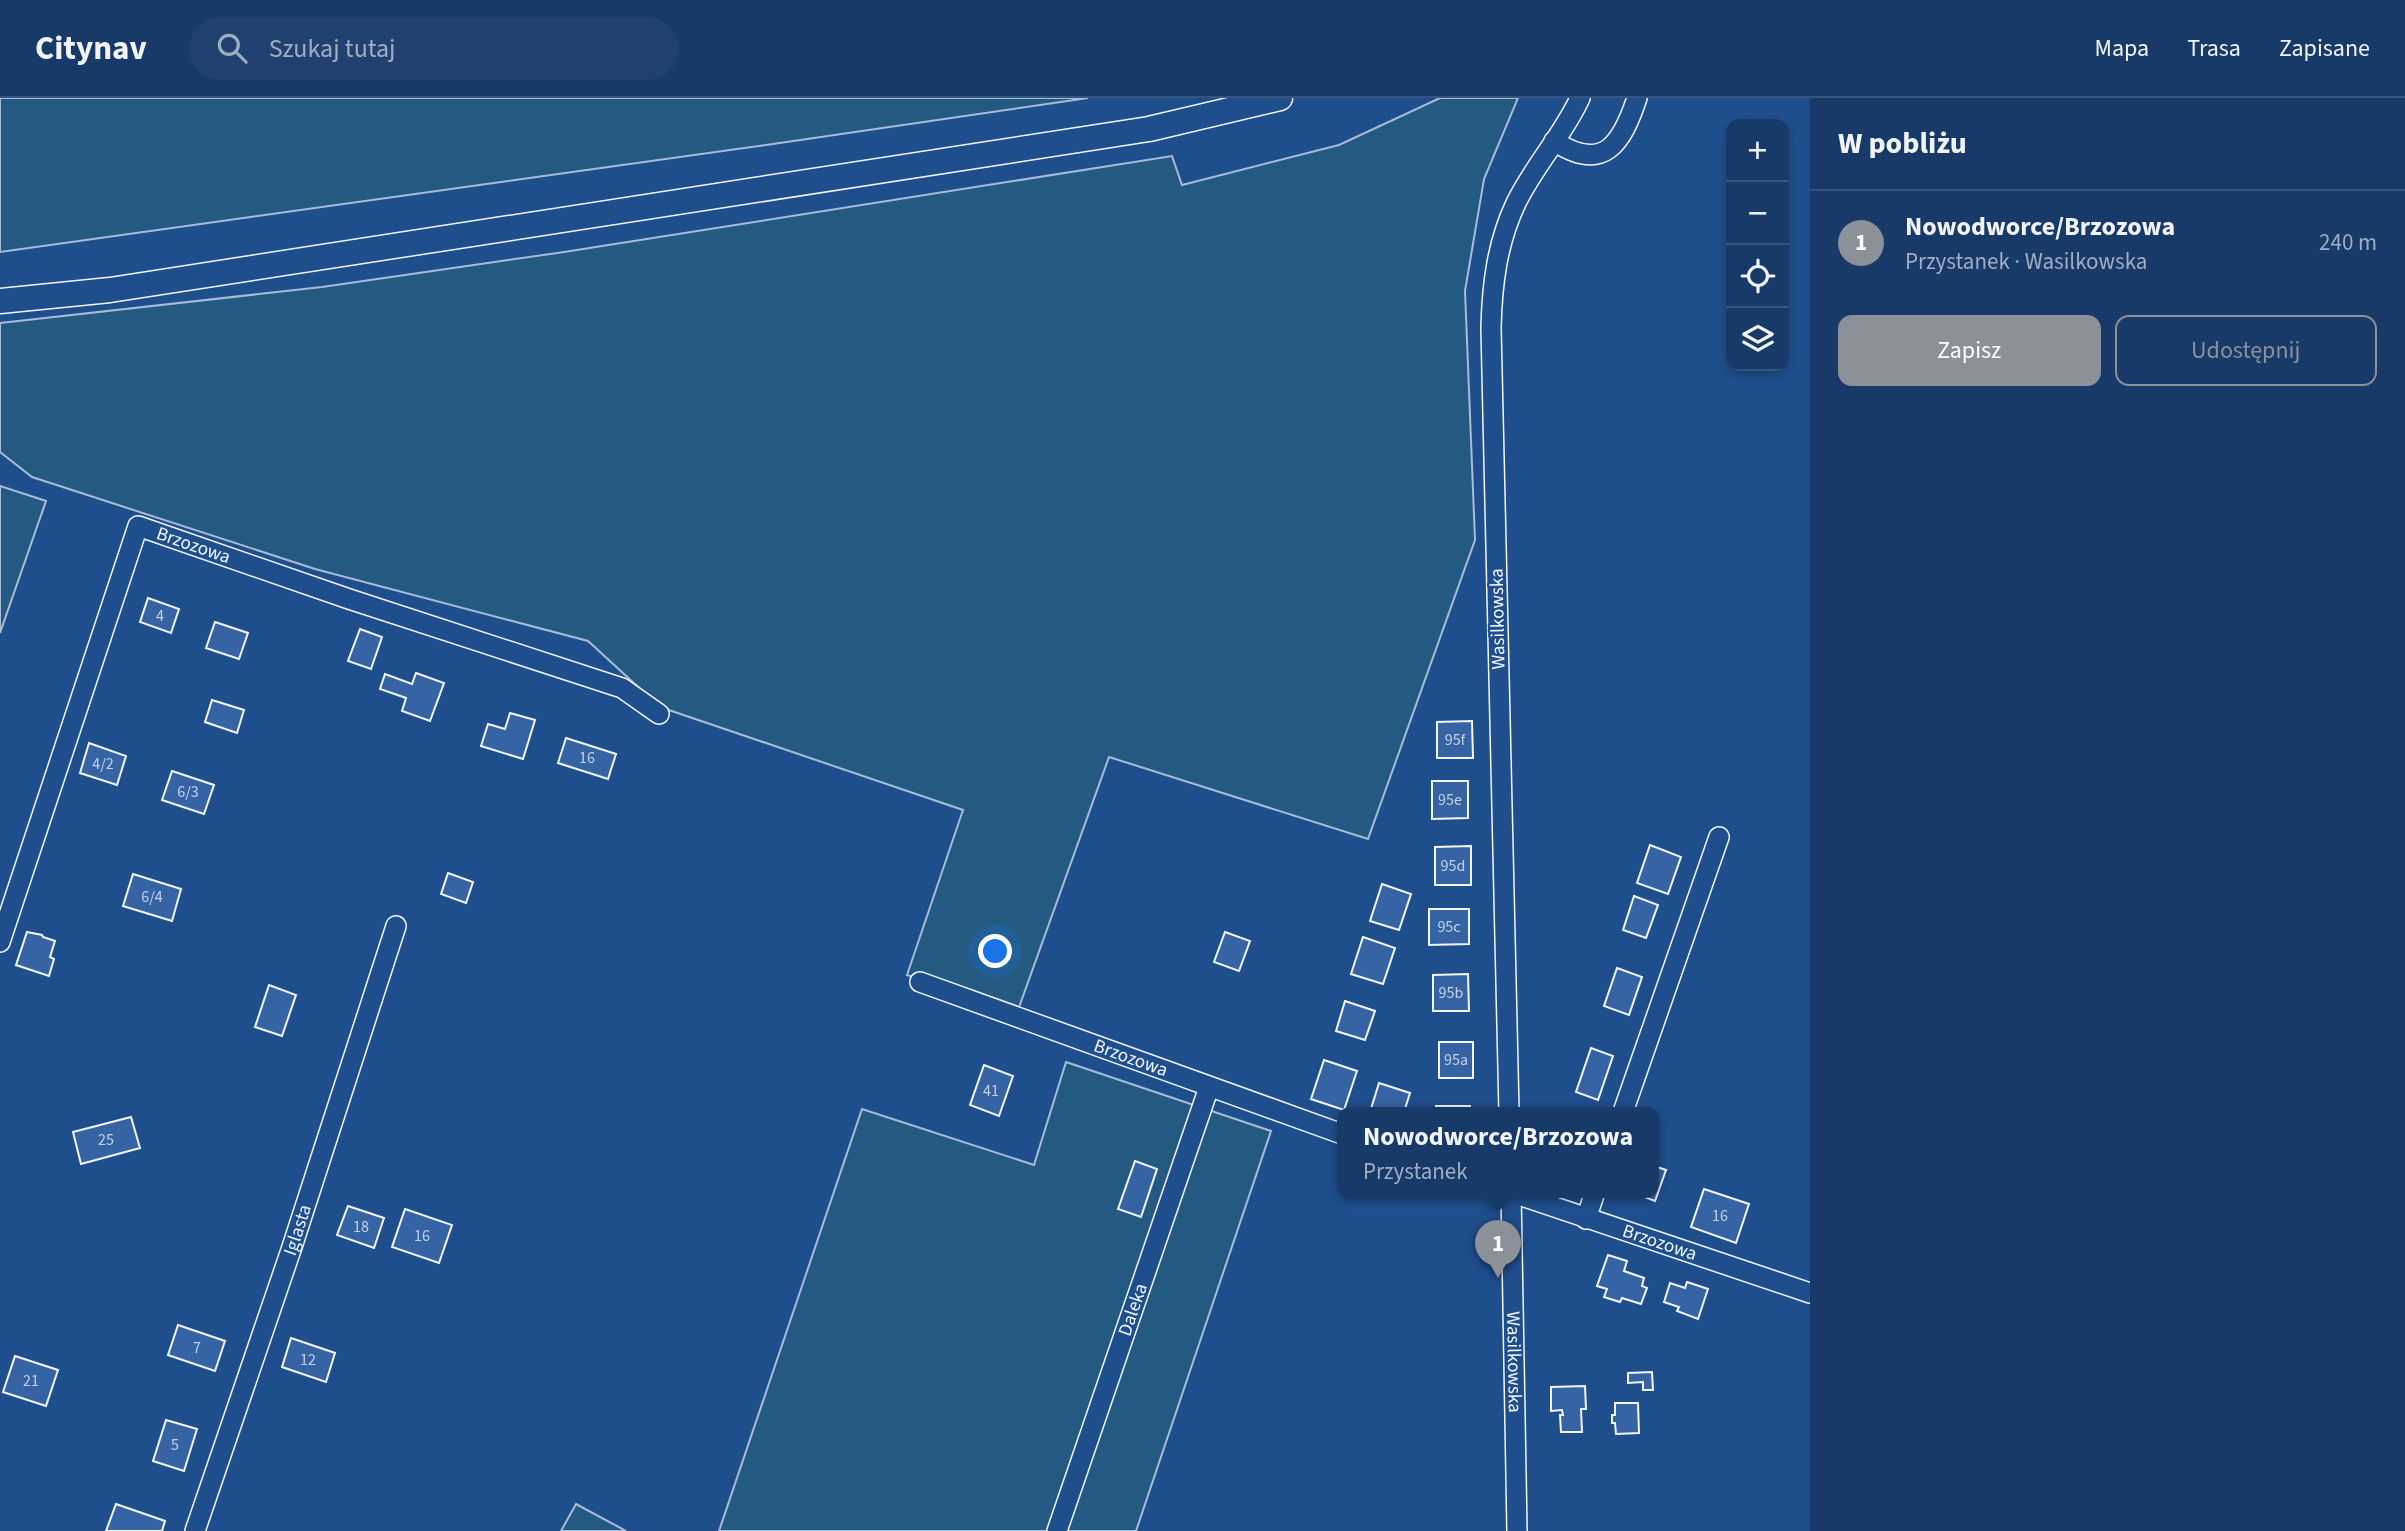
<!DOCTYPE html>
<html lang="pl">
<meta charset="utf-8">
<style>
body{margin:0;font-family:"Source Sans 3",sans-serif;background:#20416f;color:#f1f3f6}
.controls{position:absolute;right:21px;top:21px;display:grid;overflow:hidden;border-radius:14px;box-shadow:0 4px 10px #0003}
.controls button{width:63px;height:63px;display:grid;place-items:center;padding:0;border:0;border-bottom:2px solid #36547d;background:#173a69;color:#f1f3f6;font:35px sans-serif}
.you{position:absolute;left:996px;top:854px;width:24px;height:24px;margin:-18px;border:5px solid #fff;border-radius:50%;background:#1a73e8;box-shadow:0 0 0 10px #1a73e833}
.badge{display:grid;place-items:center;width:46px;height:46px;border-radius:50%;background:#8c9099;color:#fff;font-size:23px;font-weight:700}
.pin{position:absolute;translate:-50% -58px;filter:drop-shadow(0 2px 4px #0008)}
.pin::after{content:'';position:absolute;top:37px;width:24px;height:21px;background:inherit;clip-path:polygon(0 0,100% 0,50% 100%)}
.popup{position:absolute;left:1337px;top:1009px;width:322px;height:91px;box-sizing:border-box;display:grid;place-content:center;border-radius:14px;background:#173a69;filter:drop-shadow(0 2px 5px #0005);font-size:23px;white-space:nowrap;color:#9eadc0}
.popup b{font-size:26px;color:#f1f3f6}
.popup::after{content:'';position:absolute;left:50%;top:100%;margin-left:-14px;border:14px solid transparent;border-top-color:#173a69}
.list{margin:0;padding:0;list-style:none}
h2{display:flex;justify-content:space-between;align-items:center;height:91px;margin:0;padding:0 28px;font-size:30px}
h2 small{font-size:23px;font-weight:400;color:#9eadc0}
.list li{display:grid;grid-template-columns:46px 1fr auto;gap:21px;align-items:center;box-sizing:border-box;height:105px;padding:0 28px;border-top:2px solid #36547d}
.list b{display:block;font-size:26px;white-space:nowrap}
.list p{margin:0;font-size:23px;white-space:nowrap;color:#9eadc0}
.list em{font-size:23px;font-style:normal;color:#9eadc0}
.actions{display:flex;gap:14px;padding:21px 28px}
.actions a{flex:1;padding:16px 0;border:2px solid #8c9099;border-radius:14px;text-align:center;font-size:24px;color:#8c9099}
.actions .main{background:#8c9099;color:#fff}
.icon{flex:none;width:38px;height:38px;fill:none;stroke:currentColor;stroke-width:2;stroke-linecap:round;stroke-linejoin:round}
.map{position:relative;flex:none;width:1810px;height:1433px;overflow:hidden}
header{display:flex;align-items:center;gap:42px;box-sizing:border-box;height:98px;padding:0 35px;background:#173a69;border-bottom:2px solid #36547d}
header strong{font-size:33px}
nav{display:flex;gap:38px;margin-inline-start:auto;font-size:24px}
.search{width:490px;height:63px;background:#20416f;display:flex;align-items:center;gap:18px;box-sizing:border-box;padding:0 24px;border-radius:38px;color:#9eadc0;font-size:26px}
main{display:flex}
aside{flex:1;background:#173a69}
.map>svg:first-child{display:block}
.green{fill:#245a82;stroke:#a8bbd7;stroke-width:2}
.building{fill:#3563a3;stroke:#f2f6ff;stroke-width:2}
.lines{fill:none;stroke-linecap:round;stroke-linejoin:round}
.minor-casing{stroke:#f2f6ff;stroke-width:22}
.major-casing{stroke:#f2f6ff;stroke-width:27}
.minor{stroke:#1f4e8c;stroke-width:19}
.major{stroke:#1f4e8c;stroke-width:24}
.labels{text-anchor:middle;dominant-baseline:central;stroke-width:5;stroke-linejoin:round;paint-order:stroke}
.number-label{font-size:16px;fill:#c3d1e8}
.street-label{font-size:19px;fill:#f2f6ff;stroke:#1f4e8c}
</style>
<header>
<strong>Citynav</strong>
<div class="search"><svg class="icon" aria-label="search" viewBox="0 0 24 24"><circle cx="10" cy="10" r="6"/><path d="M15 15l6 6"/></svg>Szukaj tutaj</div>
<nav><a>Mapa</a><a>Trasa</a><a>Zapisane</a></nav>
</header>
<main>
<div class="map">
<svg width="1810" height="1433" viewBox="0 0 1810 1433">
<rect width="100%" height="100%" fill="#1f4e8c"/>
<!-- green -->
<g class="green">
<path d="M 0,0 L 1088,0 L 766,47 L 0,154 Z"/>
<path d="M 1440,0 L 1518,0 L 1484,81 L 1465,193 L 1475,442 L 1368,741 L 1109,659 L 1018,912 L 907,877 L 963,712 L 660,609 L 588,543 L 315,471 L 32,379 L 0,354 L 0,225 L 322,189 L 564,154 L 1172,58 L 1182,87 L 1339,47 Z"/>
<path d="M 0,388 L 46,403 L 0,535 Z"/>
<path d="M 1066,964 L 1271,1033 L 1136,1433 L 719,1433 L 862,1011 L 1034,1067 Z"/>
<path d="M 576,1406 L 626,1433 L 561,1433 Z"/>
</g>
<!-- building -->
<g class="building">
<path d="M 148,500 L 179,511 L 171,535 L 140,524 Z"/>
<path d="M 215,524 L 248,535 L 239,561 L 206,550 Z"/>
<path d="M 360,531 L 382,539 L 371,571 L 348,563 Z"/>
<path d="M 416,575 L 444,585 L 430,623 L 402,613 L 406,600 L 380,591 L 385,576 L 412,586 Z"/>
<path d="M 212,602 L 244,612 L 237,635 L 205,624 Z"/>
<path d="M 510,615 L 535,622 L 523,661 L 481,648 L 488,626 L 505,631 Z"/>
<path d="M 1472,623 L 1473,660 L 1437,660 L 1437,624 Z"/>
<path d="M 566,640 L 616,656 L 608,681 L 558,665 Z"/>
<path d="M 89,645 L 126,658 L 117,687 L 80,675 Z"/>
<path d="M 172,673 L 214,687 L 204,716 L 162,702 Z"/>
<path d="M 1432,683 L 1468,683 L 1468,720 L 1432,721 Z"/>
<path d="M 1650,747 L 1681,759 L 1668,796 L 1637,785 Z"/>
<path d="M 1471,748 L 1471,787 L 1435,787 L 1435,749 Z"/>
<path d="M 448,775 L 473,784 L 466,805 L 441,796 Z"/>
<path d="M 133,776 L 181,791 L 172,823 L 123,808 Z"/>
<path d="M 1382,786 L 1411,796 L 1399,832 L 1370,823 Z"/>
<path d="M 1634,798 L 1658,807 L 1646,840 L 1623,832 Z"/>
<path d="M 1429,811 L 1469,811 L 1469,846 L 1429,847 Z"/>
<path d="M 27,834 L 42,837 L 43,839 L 55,843 L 50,859 L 54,861 L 49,878 L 16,867 Z"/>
<path d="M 1225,834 L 1250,843 L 1239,873 L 1214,864 Z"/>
<path d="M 1363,839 L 1395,850 L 1383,886 L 1351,876 Z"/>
<path d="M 1617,870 L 1642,879 L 1629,917 L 1604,908 Z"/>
<path d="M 1468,876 L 1469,913 L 1433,913 L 1433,877 Z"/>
<path d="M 269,887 L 296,897 L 282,938 L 255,929 Z"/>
<path d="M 1345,903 L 1375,913 L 1365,942 L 1336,933 Z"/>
<rect x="1439" y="944" width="34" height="36"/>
<path d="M 1591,950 L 1613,958 L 1598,1002 L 1576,994 Z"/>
<path d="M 1324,962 L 1357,973 L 1344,1012 L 1311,1001 Z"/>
<path d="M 984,967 L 1013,978 L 999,1018 L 970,1007 Z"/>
<path d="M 1379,985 L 1410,995 L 1404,1014 L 1370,1014 Z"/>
<path d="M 1436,1008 L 1470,1008 L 1470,1014 L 1437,1014 Z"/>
<path d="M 131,1019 L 140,1050 L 81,1066 L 73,1034 Z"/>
<path d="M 1135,1063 L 1157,1071 L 1141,1119 L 1118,1111 Z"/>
<path d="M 1654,1068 L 1666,1072 L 1655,1103 L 1631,1094 L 1654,1094 Z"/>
<path d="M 1704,1091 L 1749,1106 L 1736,1145 L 1691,1129 Z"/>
<path d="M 348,1108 L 384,1120 L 374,1150 L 337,1137 Z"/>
<path d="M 405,1111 L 452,1127 L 439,1165 L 392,1149 Z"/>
<path d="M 1608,1157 L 1627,1163 L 1624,1173 L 1644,1180 L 1642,1188 L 1647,1190 L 1641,1206 L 1622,1200 L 1620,1204 L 1604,1199 L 1607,1191 L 1597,1188 Z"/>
<path d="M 1687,1184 L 1708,1191 L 1698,1221 L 1677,1213 L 1679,1209 L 1664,1204 L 1670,1185 L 1685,1190 Z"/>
<path d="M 178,1227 L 225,1243 L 215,1273 L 168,1257 Z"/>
<path d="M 291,1240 L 335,1255 L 326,1284 L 282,1269 Z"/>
<path d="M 15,1258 L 58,1272 L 46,1308 L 3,1294 Z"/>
<path d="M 1652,1274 L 1653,1292 L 1643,1292 L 1643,1284 L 1628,1285 L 1628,1275 Z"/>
<path d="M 1585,1288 L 1586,1311 L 1581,1311 L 1582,1334 L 1561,1334 L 1560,1317 L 1563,1317 L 1562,1312 L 1551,1313 L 1551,1289 Z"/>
<path d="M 1615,1305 L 1638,1305 L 1639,1335 L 1616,1336 L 1615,1325 L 1612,1325 L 1612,1317 L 1615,1317 Z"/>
<path d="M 166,1322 L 197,1331 L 184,1373 L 153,1363 Z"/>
<path d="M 116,1406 L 165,1423 L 162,1433 L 106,1433 Z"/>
</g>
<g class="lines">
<defs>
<g id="minor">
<path d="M 1554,43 C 1604,76 1622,45 1637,0"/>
<path id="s1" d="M 0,844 L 138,428 L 349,501 L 622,590 L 659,616"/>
<path id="s2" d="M 920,884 L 1342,1036"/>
<path d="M 1509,1014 L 1491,230 C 1492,187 1497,145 1516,105 C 1534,68 1563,37 1580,0"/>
<path d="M 1623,1014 L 1719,739"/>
<path id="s3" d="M 1510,1094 L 1810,1195"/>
<path id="s4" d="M 1511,1094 L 1517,1433"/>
<path d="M 1586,1121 L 1595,1094"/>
<path id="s5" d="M 195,1433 L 292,1149 L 396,828"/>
<path id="s6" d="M 1057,1433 L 1209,989"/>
</g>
<path id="major" d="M 0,203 L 110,192 L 1149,31 L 1280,0"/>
</defs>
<!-- minor casing -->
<use href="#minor" class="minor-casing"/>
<!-- major casing -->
<use href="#major" class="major-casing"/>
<!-- minor -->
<use href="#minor" class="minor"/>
<!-- major -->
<use href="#major" class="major"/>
</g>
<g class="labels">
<!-- number labels -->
<g class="number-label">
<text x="160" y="518">4</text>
<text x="1455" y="642">95f</text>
<text x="587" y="660">16</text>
<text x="103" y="666">4/2</text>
<text x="188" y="694">6/3</text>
<text x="1450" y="702">95e</text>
<text x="1453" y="768">95d</text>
<text x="152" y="799">6/4</text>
<text x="1449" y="829">95c</text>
<text x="1451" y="895">95b</text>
<text x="1456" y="962">95a</text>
<text x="991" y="993">41</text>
<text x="106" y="1042">25</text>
<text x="1720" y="1118">16</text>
<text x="361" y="1129">18</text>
<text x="422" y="1138">16</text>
<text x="197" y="1250">7</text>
<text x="308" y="1262">12</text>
<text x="31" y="1283">21</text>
<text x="175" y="1347">5</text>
</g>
<!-- street labels -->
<g class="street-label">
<text stroke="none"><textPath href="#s1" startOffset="497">Brzozowa</textPath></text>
<text transform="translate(1498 521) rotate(-91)">Wasilkowska</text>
<text stroke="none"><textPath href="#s2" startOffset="224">Brzozowa</textPath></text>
<text stroke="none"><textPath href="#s5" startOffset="318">Iglasta</textPath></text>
<text stroke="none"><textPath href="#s3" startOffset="158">Brzozowa</textPath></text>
<text stroke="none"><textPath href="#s6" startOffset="234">Daleka</textPath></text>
<text stroke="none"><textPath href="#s4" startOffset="170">Wasilkowska</textPath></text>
</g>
</g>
</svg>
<div class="controls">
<button>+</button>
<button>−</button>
<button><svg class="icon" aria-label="locate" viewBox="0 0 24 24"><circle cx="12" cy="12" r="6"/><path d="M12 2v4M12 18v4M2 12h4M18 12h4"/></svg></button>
<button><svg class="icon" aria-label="layers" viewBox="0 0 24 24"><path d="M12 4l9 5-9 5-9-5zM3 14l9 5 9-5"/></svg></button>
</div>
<div class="you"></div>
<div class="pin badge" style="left:1498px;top:1180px">1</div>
<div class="popup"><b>Nowodworce/Brzozowa</b>Przystanek</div>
</div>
<aside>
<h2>W pobliżu<small></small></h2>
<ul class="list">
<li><span class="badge">1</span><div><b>Nowodworce/Brzozowa</b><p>Przystanek · Wasilkowska</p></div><em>240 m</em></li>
</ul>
<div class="actions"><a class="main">Zapisz</a><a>Udostępnij</a></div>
</aside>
</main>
